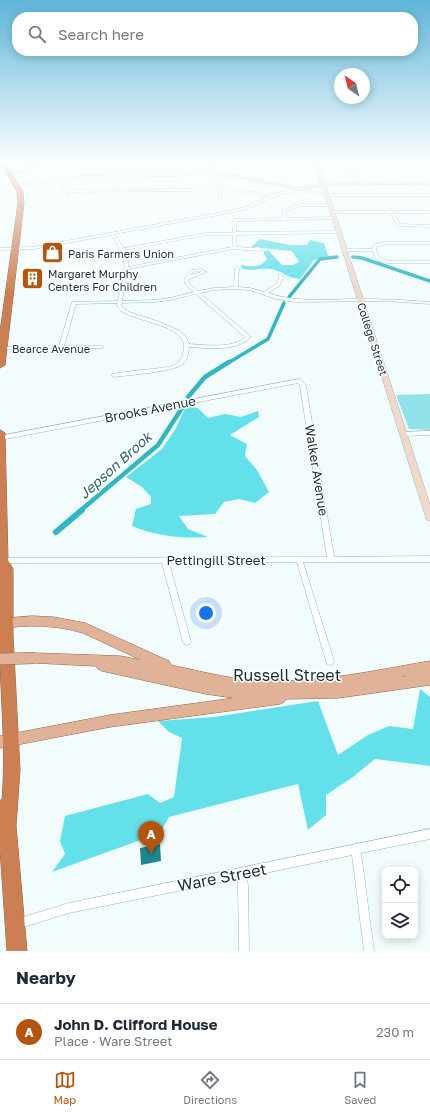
<!DOCTYPE html>
<meta charset="utf-8">
<style>
body{margin:0;font-family:"Golos Text",sans-serif;background:#f2f2f3;color:#1f2937}
.controls{position:absolute;right:12px;bottom:12px;display:grid;overflow:hidden;border-radius:8px;box-shadow:0 2px 10px #0003}
.controls button{width:36px;height:36px;display:grid;place-items:center;padding:0;border:0;border-bottom:1px solid #e0e1e3;background:#fff;color:#1f2937;font:20px sans-serif}
.compass{position:absolute;left:334px;top:68px;width:36px;height:36px;border-radius:50%;background:#fff;box-shadow:0 2px 10px #0003;rotate:325deg}
.you{position:absolute;left:206px;top:613px;width:14px;height:14px;margin:-10px;border:3px solid #fff;border-radius:50%;background:#1a73e8;box-shadow:0 0 0 6px #1a73e833}
.badge{display:grid;place-items:center;width:26px;height:26px;border-radius:50%;background:#b5550d;color:#fff;font-size:13px;font-weight:700}
.pin{position:absolute;translate:-50% -33px;filter:drop-shadow(0 1px 2px #0008)}
.pin::after{content:'';position:absolute;top:21px;width:14px;height:12px;background:inherit;clip-path:polygon(0 0,100% 0,50% 100%)}
.list{margin:0;padding:0;list-style:none}
h2{display:flex;justify-content:space-between;align-items:center;height:52px;margin:0;padding:0 16px;font-size:17px}
h2 small{font-size:13px;font-weight:400;color:#747a83}
.list li{display:grid;grid-template-columns:26px 1fr auto;gap:12px;align-items:center;box-sizing:border-box;height:56px;padding:0 16px;border-top:1px solid #e0e1e3}
.list b{display:block;font-size:15px;white-space:nowrap}
.list p{margin:0;font-size:13px;white-space:nowrap;color:#747a83}
.list em{font-size:13px;font-style:normal;color:#747a83}
.icon{flex:none;width:22px;height:22px;fill:none;stroke:currentColor;stroke-width:2;stroke-linecap:round;stroke-linejoin:round}
.map{position:relative;flex:none;width:430px;height:951px;overflow:hidden}
.search{position:absolute;background:#fff;box-shadow:0 2px 10px #0003;left:12px;right:12px;top:12px;height:44px;display:flex;align-items:center;gap:10px;box-sizing:border-box;padding:0 14px;border-radius:16px;color:#747a83;font-size:15px}
.sheet{height:108px;background:#fff}
nav{display:flex;justify-content:space-around;align-items:center;box-sizing:border-box;height:56px;border-top:1px solid #e0e1e3;background:#fff;font-size:11px;color:#747a83}
nav a{display:grid;justify-items:center;gap:2px}
nav .on{color:#b5550d}
.map>svg:first-child{display:block}
.green{fill:#91e2e9}
.forest{fill:#64e0eb}
.lines{fill:none;stroke-linecap:round;stroke-linejoin:round}
.canal-far2{stroke:#32b7c2;stroke-width:3.5}
.canal-far1{stroke:#32b7c2;stroke-width:4.5}
.canal{stroke:#32b7c2;stroke-width:6}
.building{fill:#21868f}
.street-casing{stroke:#8ebabe;stroke-width:1}
.secondary-casing{stroke:#8ebabe;stroke-width:1}
.primary-casing{stroke:#8e6347;stroke-width:1}
.highway-casing{stroke:#8e6347;stroke-width:1}
.street{fill:#fff;fill-rule:evenodd}
.secondary{fill:#f0d9cb;fill-rule:evenodd}
.primary{fill:#e0b298;fill-rule:evenodd}
.highway{fill:#cc7f53;fill-rule:evenodd}
.rail{stroke:#657475;stroke-width:1;stroke-dasharray:3 3;stroke-linecap:butt}
.primary-bridge-casing{stroke:#8e6347;stroke-width:12;stroke-linecap:butt}
.primary-bridge{stroke:#e0b298;stroke-width:11}
.labels{text-anchor:middle;dominant-baseline:central;stroke-width:3;stroke-linejoin:round;paint-order:stroke}
.far-poi-label{font-size:11px;fill:#1c2e30;stroke:#fff;text-anchor:start}
.far-street-label{font-size:11px;fill:#1c2e30;stroke:#fff}
.street-label{font-size:13px;fill:#1c2e30;stroke:#fff}
.water-label{font-size:14px;font-style:italic;fill:#2c6166;stroke:#fff}
.near-street-label{font-size:16px;fill:#1c2e30;stroke:#fff}
</style>
<div class="map">
<svg width="430" height="951" viewBox="0 0 430 951">
<rect width="100%" height="100%" fill="#f3fcfd"/>
<!-- green -->
<path class="green" d="M 430,394 L 430,430 L 409,429 L 396,395 Z"/>
<!-- forest -->
<g class="forest">
<path d="M 260,239 L 290,245 L 307,245 L 310,240 L 324,243 L 328,256 L 314,260 L 300,279 C 288,279 282,270 270,269 C 261,268 253,271 242,269 L 241,265 C 252,267 260,268 267,259 L 263,252 L 268,250 L 282,265 L 293,265 L 299,262 L 292,251 L 251,247 Z"/>
<path d="M 186,406 L 198,408 L 208,418 L 225,414 L 241,417 L 258,411 L 259,417 L 230,435 L 247,444 L 245,456 L 257,470 L 269,492 L 255,503 L 239,499 L 224,502 L 215,514 L 179,516 L 188,529 L 208,537 C 183,539 155,536 132,526 L 136,509 L 151,504 L 151,497 L 142,487 L 126,477 L 162,449 L 176,428 Z"/>
<path d="M 420,689 L 430,697 L 430,766 L 375,759 L 353,777 L 326,795 L 326,815 L 308,830 L 298,784 L 169,817 L 160,833 L 52,872 L 65,854 L 60,841 L 65,816 L 148,794 L 160,803 L 174,797 L 182,738 L 169,732 L 158,721 L 214,717 L 318,701 L 338,755 L 368,735 L 389,726 L 413,729 Z"/>
</g>
<g class="lines">
<!-- canal-far2 -->
<g class="canal-far2">
<path d="M 353,257 L 362,258 L 430,281"/>
<path d="M 289,297 L 320,259 L 337,257"/>
<path d="M 228,363 L 268,339 L 284,303"/>
</g>
<!-- canal-far1 -->
<g class="canal-far1">
<path d="M 188,397 L 205,377 L 229,362"/>
<path d="M 80,511 L 158,445 L 182,408"/>
</g>
<!-- canal -->
<path class="canal" d="M 56,532 L 82,510"/>
</g>
<!-- building -->
<g class="building">
<path d="M 59,249 L 59,257 L 45,258 L 45,250 Z"/>
<path d="M 160,844 L 161,861 L 141,865 L 140,848 Z"/>
</g>
<g class="lines">
<defs>
<g id="street">
<path d="M 349,170 C 357,172 362,177 367,183 L 367,185 L 365,185 L 357,176 L 349,172 Z"/>
<path d="M 211,171 L 212,173 L 177,176 L 116,177 L 113,190 L 191,189 L 192,190 L 190,191 L 67,192 L 70,196 L 68,197 L 62,191 L 63,190 L 58,181 L 16,186 L 14,185 L 57,179 L 58,178 L 59,179 L 82,176 L 177,174 ZM 113,177 L 109,190 L 66,190 L 60,181 L 82,178 Z"/>
<path d="M 225,173 L 228,174 L 220,180 L 220,185 L 270,196 L 276,193 L 300,188 L 327,194 L 430,194 L 430,196 L 327,196 L 300,190 L 278,195 L 247,209 L 229,213 L 114,234 L 124,248 L 206,233 L 233,233 L 232,222 L 235,219 L 283,218 L 283,210 L 299,204 L 330,204 L 332,205 L 330,206 L 299,206 L 286,211 L 287,218 L 334,217 L 336,218 L 334,219 L 237,221 L 236,222 L 236,232 L 339,231 L 341,232 L 339,233 L 236,235 L 237,246 L 236,247 L 254,248 L 259,247 L 263,250 L 261,251 L 233,249 L 128,269 L 122,301 L 155,300 L 170,298 L 194,292 L 186,285 L 184,280 L 191,270 L 200,269 L 207,272 L 189,279 L 188,280 L 189,284 L 198,291 L 214,288 L 234,287 L 235,268 L 237,267 L 239,268 L 238,287 L 250,288 L 264,292 L 276,284 L 279,278 L 278,275 L 281,274 L 283,278 L 279,286 L 268,293 C 297,303 328,299 359,299 C 383,299 406,300 430,302 L 430,304 L 387,301 L 296,302 L 276,299 L 250,290 L 231,289 L 214,290 L 200,293 L 250,336 L 250,338 C 235,352 208,348 189,347 C 188,353 188,359 183,364 C 174,372 128,375 114,377 L 112,376 L 112,374 C 128,371 145,370 161,368 C 168,367 176,366 180,360 C 183,357 183,353 184,349 C 188,324 133,322 120,310 C 119,309 118,307 117,305 L 117,303 L 76,304 L 64,346 L 103,346 L 103,348 L 0,349 L 0,347 L 2,347 L 59,346 L 72,302 L 118,301 C 124,272 131,260 111,235 L 33,249 L 0,250 L 0,248 L 33,247 L 229,211 L 245,207 L 267,197 L 220,187 L 222,198 L 219,199 L 216,180 ZM 206,235 L 233,235 L 233,246 L 232,247 L 128,267 L 128,260 L 125,250 ZM 200,271 L 201,272 L 191,275 L 193,272 ZM 196,294 L 245,337 C 233,349 205,345 189,344 L 186,337 L 180,331 L 160,322 L 129,312 L 123,308 L 121,305 L 122,303 L 155,302 L 170,300 Z"/>
<path d="M 333,211 L 430,211 L 430,213 L 393,213 L 400,224 L 430,225 L 430,227 L 398,226 L 390,213 L 332,213 L 331,212 Z"/>
<path d="M 385,242 L 430,242 L 430,244 L 385,244 L 377,247 L 376,250 L 379,257 L 387,261 L 430,261 L 430,263 L 386,263 L 376,259 L 373,251 L 345,251 L 343,250 L 345,249 L 372,249 L 374,245 Z"/>
<path d="M 299,379 L 301,380 L 306,386 L 334,557 L 430,556 L 430,562 L 303,562 L 334,661 L 333,664 L 330,665 L 327,664 L 326,661 L 297,562 L 169,563 L 191,642 L 190,644 L 187,645 L 184,644 L 183,642 L 162,563 L 0,563 L 0,559 L 2,558 L 327,557 L 300,386 L 298,383 L 0,440 L 0,436 Z"/>
<path d="M 430,431 L 430,435 L 404,436 L 401,434 L 404,432 Z"/>
<path d="M 430,829 L 430,839 L 361,853 L 374,951 L 364,951 L 352,855 L 246,877 L 248,885 L 249,951 L 239,951 L 238,885 L 237,879 L 69,913 L 17,929 L 13,928 L 12,924 L 13,920 L 17,919 L 69,903 Z"/>
</g>
<g id="secondary">
<path d="M 40,161 L 44,161 L 24,172 L 10,174 L 8,173 L 22,170 Z"/>
<path d="M 209,161 L 213,161 L 213,171 L 300,188 L 321,184 L 314,161 L 318,161 L 325,183 L 430,182 L 430,184 L 326,185 L 430,505 L 430,521 L 427,520 L 426,518 L 322,186 L 300,190 L 211,173 L 209,172 Z"/>
</g>
<path id="primary" d="M 32,616 L 53,617 L 85,623 L 169,661 L 171,665 C 203,672 238,681 270,681 C 324,682 377,670 430,661 L 430,673 L 400,677 L 430,673 L 430,685 L 338,698 L 286,699 L 284,702 L 280,704 L 110,727 L 0,748 L 0,736 L 110,715 L 234,698 L 206,694 L 102,671 L 98,669 L 96,666 L 35,663 L 31,662 L 29,658 L 31,654 L 35,653 L 120,656 L 141,660 L 83,633 C 55,625 28,624 0,629 L 0,619 Z"/>
<g id="highway">
<path d="M 0,161 L 4,161 L 23,192 L 24,203 L 5,365 L 0,368 L 0,332 L 18,203 L 17,192 Z"/>
<path d="M 0,430 L 5,433 L 8,560 L 13,569 L 13,635 L 20,770 L 16,826 L 27,951 L 7,951 L 0,849 L 0,800 L 2,800 C 6,753 1,705 0,657 C 0,581 0,506 0,430 Z"/>
</g>
</defs>
<!-- street casing -->
<use href="#street" class="street-casing"/>
<!-- secondary casing -->
<use href="#secondary" class="secondary-casing"/>
<!-- primary casing -->
<use href="#primary" class="primary-casing"/>
<!-- highway casing -->
<use href="#highway" class="highway-casing"/>
<!-- street -->
<use href="#street" class="street"/>
<!-- secondary -->
<use href="#secondary" class="secondary"/>
<!-- primary -->
<use href="#primary" class="primary"/>
<!-- highway -->
<use href="#highway" class="highway"/>
<!-- rail -->
<path class="rail" d="M 0,167 L 6,161"/>
<defs>
<path id="primary-bridge" d="M 0,659 L 35,658"/>
</defs>
<!-- primary-bridge casing -->
<use href="#primary-bridge" class="primary-bridge-casing"/>
<!-- primary-bridge -->
<use href="#primary-bridge" class="primary-bridge"/>
</g>
<!-- sky -->
<linearGradient id="sky" x2="0" y2="1"><stop stop-color="#5fb5d9"/><stop offset="0.55" stop-color="#fafefe"/><stop offset="1" stop-color="#fafefe" stop-opacity="0"/></linearGradient>
<rect width="430" height="294" fill="url(#sky)"/>
<!-- icons -->
<defs>
<symbol id="shop-square" viewBox="-11 -11 22 22"><rect x="-9" y="-9" width="18" height="18" rx="4" fill="#b5550d" stroke="#fff"/><path d="M-5-2.5h2.3a2.7 3.5 0 0 1 5.4 0H5L5.5 6h-11ZM-1.5-2.5h3a1.5 2.3 0 0 0-3 0Z" fill="#fff"/></symbol>
<symbol id="building-square" viewBox="-11 -11 22 22"><rect x="-9" y="-9" width="18" height="18" rx="4" fill="#b5550d" stroke="#fff"/><path d="M-4-6H4V6H1V3H-1V6H-4ZM-2.5-4.3h1.7v1.8h-1.7ZM.8-4.3h1.7v1.8H.8ZM-2.5-1h1.7V.8h-1.7ZM.8-1h1.7V.8H.8Z" fill="#fff"/></symbol>
</defs>
<g fill-rule="evenodd">
<use href="#shop-square" x="40" y="240" width="25" height="25"/>
<use href="#building-square" x="20" y="266" width="25" height="25"/>
</g>
<g class="labels">
<!-- far-poi labels -->
<g class="far-poi-label">
<text x="68" y="253">Paris Farmers Union</text>
<text x="48" y="273">Margaret Murphy<tspan x="48" dy="13">Centers For Children</tspan></text>
</g>
<!-- far-street labels -->
<g class="far-street-label">
<text transform="translate(373 339) rotate(72)">College Street</text>
<text x="51" y="348">Bearce Avenue</text>
</g>
<!-- street labels -->
<g class="street-label">
<text transform="translate(150 409) rotate(-11)">Brooks Avenue</text>
<text transform="translate(317 470) rotate(81)">Walker Avenue</text>
<text x="216" y="560">Pettingill Street</text>
</g>
<!-- water labels -->
<g class="water-label">
<text transform="translate(115 465) rotate(-42)">Jepson Brook</text>
</g>
<!-- near-street labels -->
<g class="near-street-label">
<text x="287" y="675">Russell Street</text>
<text transform="translate(222 877) rotate(-11)">Ware Street</text>
</g>
</g>
</svg>
<div class="controls">
<button><svg class="icon" aria-label="locate" viewBox="0 0 24 24"><circle cx="12" cy="12" r="6"/><path d="M12 2v4M12 18v4M2 12h4M18 12h4"/></svg></button>
<button><svg class="icon" aria-label="layers" viewBox="0 0 24 24"><path d="M12 4l9 5-9 5-9-5zM3 14l9 5 9-5"/></svg></button>
</div>
<svg class="compass" viewBox="-18 -18 36 36"><path d="M0-13l5 13h-10z" fill="#e53935"/><path d="M0 13l5-13h-10z" fill="#747a83"/></svg>
<div class="you"></div>
<div class="pin badge" style="left:151px;top:854px">A</div>
<div class="search"><svg class="icon" aria-label="search" viewBox="0 0 24 24"><circle cx="10" cy="10" r="6"/><path d="M15 15l6 6"/></svg>Search here</div>
</div>
<section class="sheet">
<h2>Nearby<small></small></h2>
<ul class="list">
<li><span class="badge">A</span><div><b>John D. Clifford House</b><p>Place · Ware Street</p></div><em>230 m</em></li>
</ul>
</section>
<nav>
<a class="on"><svg class="icon" aria-label="map" viewBox="0 0 24 24"><path d="M3 6l6-2 6 2 6-2v14l-6 2-6-2-6 2zM9 4v14M15 6v14"/></svg>Map</a>
<a><svg class="icon" aria-label="directions" viewBox="0 0 24 24"><path d="M12 3l9 9-9 9-9-9zM9 14v-3h6M13 9l2 2-2 2"/></svg>Directions</a>
<a><svg class="icon" aria-label="saved" viewBox="0 0 24 24"><path d="M7 4h10v16l-5-4-5 4z"/></svg>Saved</a>
</nav>
